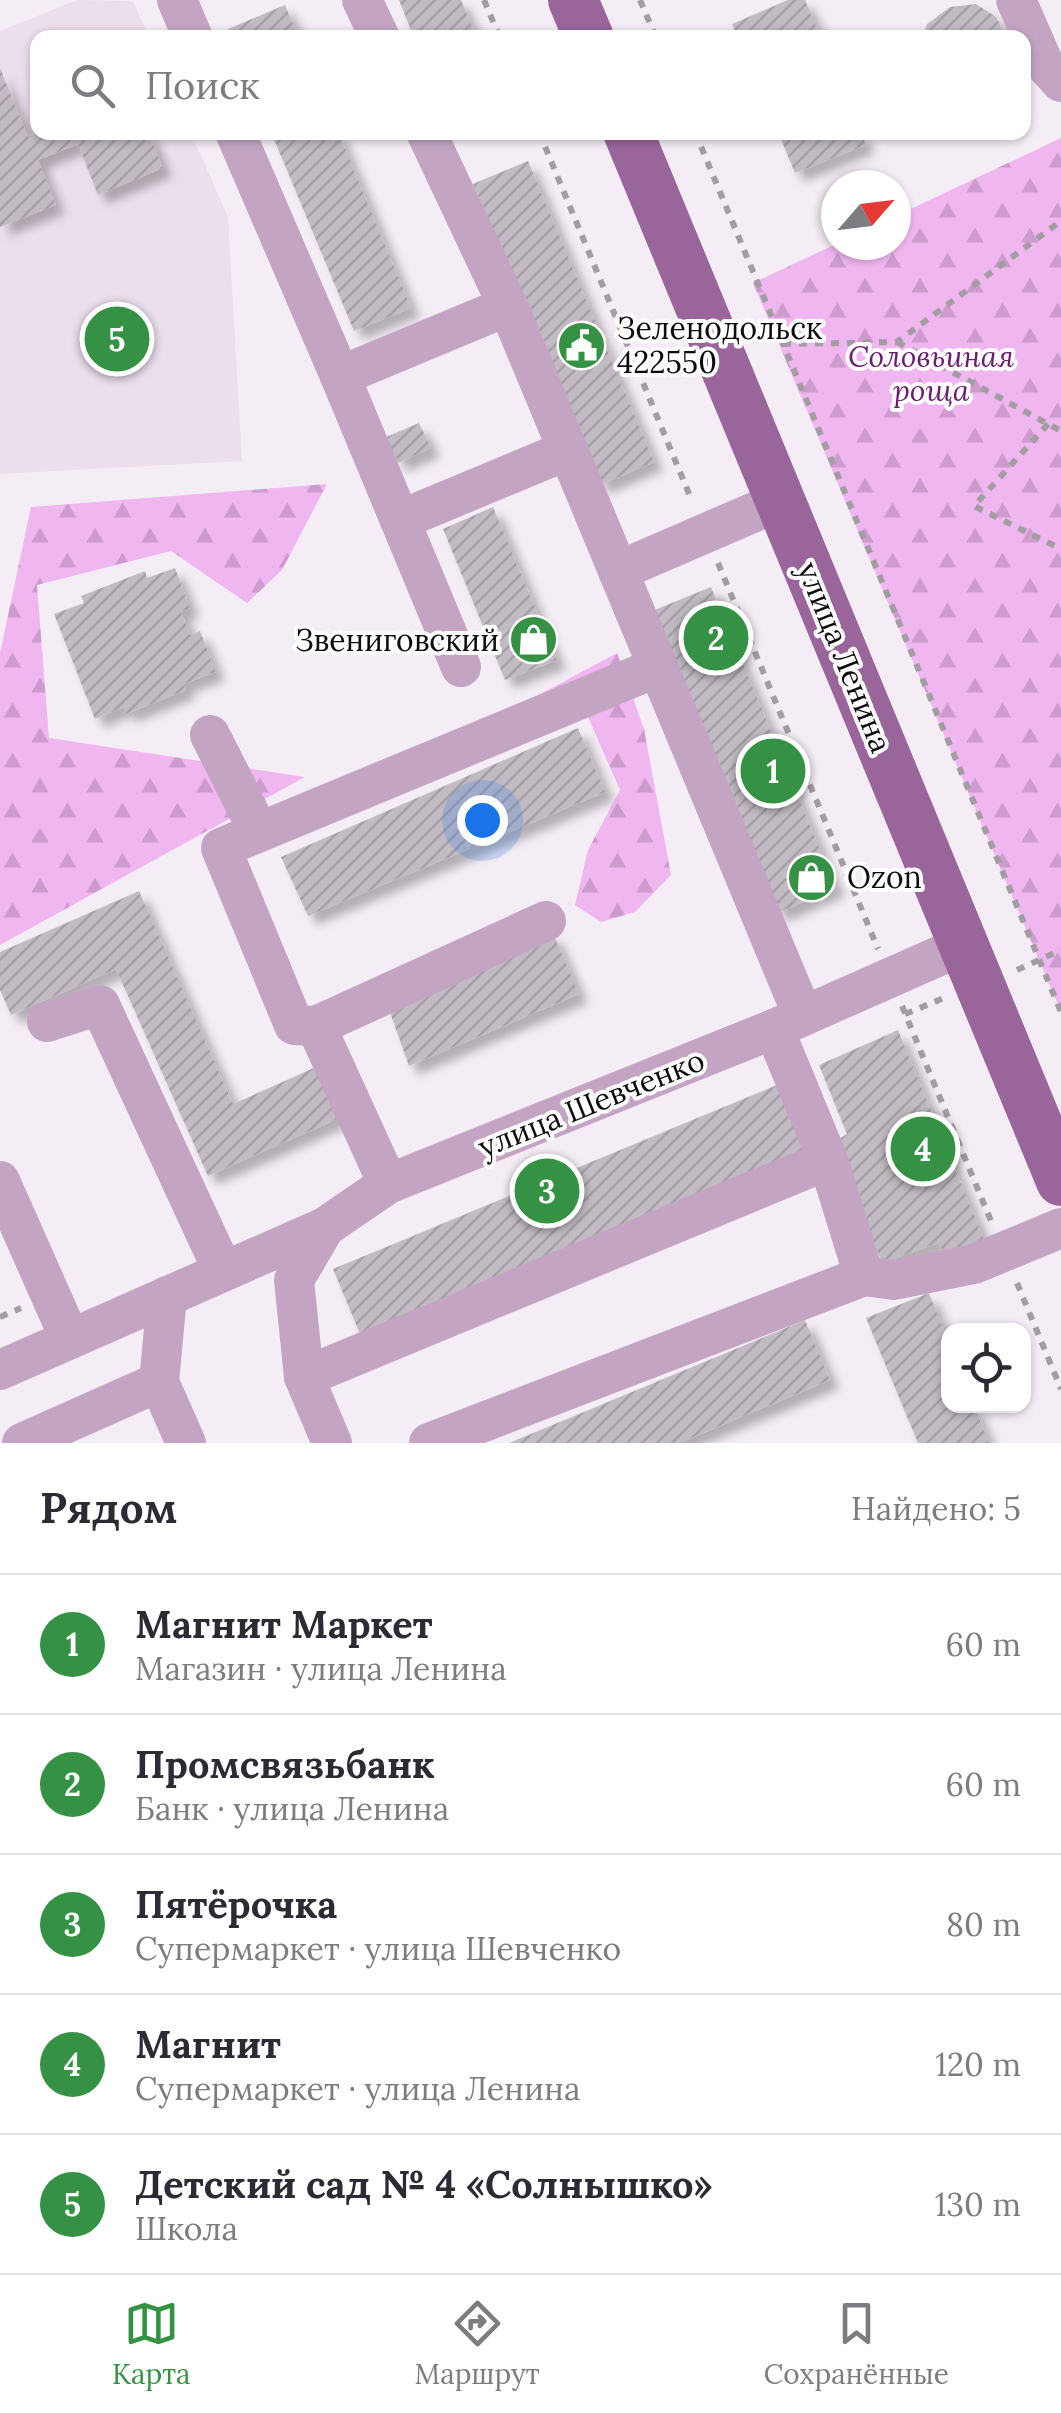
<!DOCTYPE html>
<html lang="ru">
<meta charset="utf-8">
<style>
body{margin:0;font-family:Lora,serif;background:#f7f7f7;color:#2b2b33}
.controls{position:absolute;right:30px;bottom:30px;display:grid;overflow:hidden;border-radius:20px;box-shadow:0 2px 8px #0004}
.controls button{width:90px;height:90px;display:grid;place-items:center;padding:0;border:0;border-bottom:2px solid #e1e1e2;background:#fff;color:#2b2b33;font:50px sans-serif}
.compass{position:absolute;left:821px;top:170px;width:90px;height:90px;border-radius:50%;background:#fff;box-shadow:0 2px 8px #0004;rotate:62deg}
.you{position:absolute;left:482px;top:820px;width:35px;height:35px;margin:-25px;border:8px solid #fff;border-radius:50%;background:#1a73e8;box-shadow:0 0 0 15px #1a73e833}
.badge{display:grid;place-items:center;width:65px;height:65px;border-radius:50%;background:#359244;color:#fff;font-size:32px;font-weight:700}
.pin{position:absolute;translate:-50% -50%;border:5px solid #fff;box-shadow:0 2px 10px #0006}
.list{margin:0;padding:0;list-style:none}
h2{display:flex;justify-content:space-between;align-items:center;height:130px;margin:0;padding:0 40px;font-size:42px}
h2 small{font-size:32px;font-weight:400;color:#7c7c81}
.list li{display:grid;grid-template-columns:65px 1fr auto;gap:30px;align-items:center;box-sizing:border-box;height:140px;padding:0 40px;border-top:2px solid #e1e1e2}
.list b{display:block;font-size:38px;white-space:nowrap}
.list p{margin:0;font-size:32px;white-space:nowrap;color:#7c7c81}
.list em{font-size:32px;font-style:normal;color:#7c7c81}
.icon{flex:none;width:55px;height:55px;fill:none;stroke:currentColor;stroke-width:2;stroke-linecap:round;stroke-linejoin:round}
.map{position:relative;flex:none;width:1061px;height:1443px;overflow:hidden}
.search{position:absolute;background:#fff;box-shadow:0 2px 8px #0004;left:30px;right:30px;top:30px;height:110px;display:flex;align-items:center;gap:25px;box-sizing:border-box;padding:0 35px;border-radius:20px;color:#7c7c81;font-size:38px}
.sheet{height:830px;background:#fff}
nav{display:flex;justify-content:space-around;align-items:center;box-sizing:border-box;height:140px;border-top:2px solid #e1e1e2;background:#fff;font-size:28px;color:#7c7c81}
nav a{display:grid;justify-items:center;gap:5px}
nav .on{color:#359244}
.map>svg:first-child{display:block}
.built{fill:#ecdfec}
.forest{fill:url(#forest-firs)}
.building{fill:url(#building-hatch);filter:url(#shadow)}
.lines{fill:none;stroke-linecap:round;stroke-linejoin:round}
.path{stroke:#a39da3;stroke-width:6;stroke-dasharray:8 8;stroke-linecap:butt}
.minor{stroke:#c3a5c3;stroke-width:40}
.major{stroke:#9a659b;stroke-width:50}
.labels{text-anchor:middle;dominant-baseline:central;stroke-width:8;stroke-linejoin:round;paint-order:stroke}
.poi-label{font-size:30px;fill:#0e0c0e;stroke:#fefdfe;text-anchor:start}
.park-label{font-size:30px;font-style:italic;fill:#6b1c6e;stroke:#fefdfe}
.street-label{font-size:30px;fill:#0e0c0e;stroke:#fefdfe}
</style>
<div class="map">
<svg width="1061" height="1443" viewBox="0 0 1061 1443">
<defs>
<pattern id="forest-firs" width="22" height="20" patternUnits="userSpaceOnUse" patternTransform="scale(2.5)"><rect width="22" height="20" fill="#f0b6f0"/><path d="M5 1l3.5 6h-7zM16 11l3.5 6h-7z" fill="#cd9bcd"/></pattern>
<pattern id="building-hatch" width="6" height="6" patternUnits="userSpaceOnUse" patternTransform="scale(2.5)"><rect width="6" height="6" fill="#c3bbc3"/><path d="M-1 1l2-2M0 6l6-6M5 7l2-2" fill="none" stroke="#a6a0a6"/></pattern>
<filter id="shadow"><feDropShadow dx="9" dy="9" stdDeviation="5" flood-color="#0004"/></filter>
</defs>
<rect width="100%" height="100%" fill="#f5edf5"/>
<!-- built -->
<path class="built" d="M 77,0 L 133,1 L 149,37 L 38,38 L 38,132 L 191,133 L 228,217 L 242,461 L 0,474 L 0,31 Z"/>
<!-- forest -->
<g class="forest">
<path d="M 1061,138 L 1061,1012 L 753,283 L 836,244 L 896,245 L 896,216 Z"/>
<path d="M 327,484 L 282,570 L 247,603 L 171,551 L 37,585 L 49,738 L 305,777 L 0,945 L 0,653 L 31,507 Z"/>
<path d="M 617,653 L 644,729 L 671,875 L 635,912 L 601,922 L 575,905 L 588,850 L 620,790 L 588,717 L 518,706 Z"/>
</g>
<!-- building -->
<g class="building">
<path d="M 399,0 L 461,0 L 475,33 L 464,38 L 414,38 Z"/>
<path d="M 788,0 L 805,0 L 821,38 L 738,38 L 732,24 Z"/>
<path d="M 976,4 L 996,17 L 1007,38 L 922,38 L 927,24 L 950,7 Z"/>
<path d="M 285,5 L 299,38 L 231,38 L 228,29 Z"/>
<path d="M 0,68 L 28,137 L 39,132 L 148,132 L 163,168 L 98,195 L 78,144 L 38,160 L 56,205 L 0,227 Z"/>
<path d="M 271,132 L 338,132 L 411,308 L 354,331 Z"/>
<path d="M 778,132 L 861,132 L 866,145 L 795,173 Z"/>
<path d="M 528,161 L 654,462 L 600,485 L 473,184 Z"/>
<path d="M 419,423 L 431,448 L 398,463 L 386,437 Z"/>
<path d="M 493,507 L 557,660 L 505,680 L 443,529 Z"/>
<path d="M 175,568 L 190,608 L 181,612 L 190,635 L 200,631 L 216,672 L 183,684 L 186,690 L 126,714 L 124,707 L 95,719 L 54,614 L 84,603 L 81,596 L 145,571 L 147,578 Z"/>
<path d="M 711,587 L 836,888 L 777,913 L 652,611 Z"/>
<path d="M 578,728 L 605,792 L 308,916 L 281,857 Z"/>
<path d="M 139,891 L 233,1104 L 316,1067 L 339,1118 L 208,1176 L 116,969 L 11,1015 L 0,990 L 0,952 Z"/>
<path d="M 553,933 L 579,994 L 409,1066 L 387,1004 Z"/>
<path d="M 898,1030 L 985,1242 L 947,1260 L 938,1243 L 882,1263 L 832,1143 L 847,1134 L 819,1065 Z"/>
<path d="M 777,1085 L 804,1150 L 360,1334 L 333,1269 Z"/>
<path d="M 929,1293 L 948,1341 L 948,1406 L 974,1406 L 989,1443 L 918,1443 L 866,1318 Z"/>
<path d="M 805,1320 L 830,1380 L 679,1443 L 509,1443 Z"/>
</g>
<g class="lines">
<!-- path -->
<g class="path">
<path d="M 484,0 L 500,38"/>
<path d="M 640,0 L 656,38"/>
<path d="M 539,132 L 692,501"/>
<path d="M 695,132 L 1061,1012"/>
<path d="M 897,342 L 1061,431"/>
<path d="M 783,344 L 897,342 L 1061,221"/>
<path d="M 1048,424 L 974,506 L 1061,549"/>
<path d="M 718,563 L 878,949"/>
<path d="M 1017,970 L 1061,950"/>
<path d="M 902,1006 L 991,1221"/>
<path d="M 905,1014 L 944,998"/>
<path d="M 1017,1283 L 1061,1389"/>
<path d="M 0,1317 L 21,1308"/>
</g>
<!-- minor -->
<g class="minor">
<path d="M 177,0 L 193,38"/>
<path d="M 362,0 L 380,38"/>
<path d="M 1016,0 L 1043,62 L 1061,82"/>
<path d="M 235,132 L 340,376 L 461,667"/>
<path d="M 426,132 L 508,306 L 803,1016"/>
<path d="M 340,376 L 508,306"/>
<path d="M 400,520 L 568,450"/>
<path d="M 618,571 L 780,501"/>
<path d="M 210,735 L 259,832"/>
<path d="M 546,921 L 316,1026 L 294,1025 L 221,848 L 658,667"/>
<path d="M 47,1022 L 100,1005 L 223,1271"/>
<path d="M 316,1026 L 388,1184"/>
<path d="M 828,1160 L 864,1276"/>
<path d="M 0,1181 L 70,1339"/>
<path d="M 167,1296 L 159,1382 L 186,1443"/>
<path d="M 0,1370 L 325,1227 L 388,1184 L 774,1029 L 964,945"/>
<path d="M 304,1377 L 294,1280 L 325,1227"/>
<path d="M 22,1443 L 159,1382"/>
<path d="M 332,1443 L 304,1377 L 828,1160 L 774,1029"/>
<path d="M 429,1443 L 864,1276 L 894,1280 L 974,1264 L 1061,1228"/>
</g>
<!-- major -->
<g class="major">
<path d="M 573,0 L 589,38"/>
<path d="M 628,132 L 1061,1181"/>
</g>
</g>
<!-- icons -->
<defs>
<symbol id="civic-disc" viewBox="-11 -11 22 22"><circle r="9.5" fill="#359244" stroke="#fefdfe"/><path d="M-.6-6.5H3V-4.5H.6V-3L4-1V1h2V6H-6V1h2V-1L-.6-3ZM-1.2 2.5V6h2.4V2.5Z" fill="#fff"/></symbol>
<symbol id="shop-disc" viewBox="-11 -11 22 22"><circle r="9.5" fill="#359244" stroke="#fefdfe"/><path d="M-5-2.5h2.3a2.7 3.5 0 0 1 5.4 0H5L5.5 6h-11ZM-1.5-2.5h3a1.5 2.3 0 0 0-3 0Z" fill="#fff"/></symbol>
</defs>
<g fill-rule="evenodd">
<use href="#civic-disc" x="554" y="318" width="55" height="55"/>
<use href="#shop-disc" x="506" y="612" width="55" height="55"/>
<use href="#shop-disc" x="784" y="850" width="55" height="55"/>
</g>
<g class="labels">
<!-- poi labels -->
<g class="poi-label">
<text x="617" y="328">Зеленодольск<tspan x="617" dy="34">422550</tspan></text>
<text x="499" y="640" text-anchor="end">Звениговский</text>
<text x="847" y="877">Ozon</text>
</g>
<!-- park labels -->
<g class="park-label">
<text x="931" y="356">Соловьиная<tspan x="931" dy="34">роща</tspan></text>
</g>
<!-- street labels -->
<g class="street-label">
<text transform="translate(845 657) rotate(68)">улица Ленина</text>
<text transform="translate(591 1103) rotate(-22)">улица Шевченко</text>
</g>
</g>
</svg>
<div class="controls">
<button><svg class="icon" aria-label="locate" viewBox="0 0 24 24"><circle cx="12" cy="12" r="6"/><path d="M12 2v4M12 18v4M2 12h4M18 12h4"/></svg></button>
</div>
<svg class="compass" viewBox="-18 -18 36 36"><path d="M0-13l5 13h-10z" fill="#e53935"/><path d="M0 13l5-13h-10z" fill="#7c7c81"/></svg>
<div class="you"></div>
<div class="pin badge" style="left:773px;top:771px">1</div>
<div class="pin badge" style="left:716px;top:638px">2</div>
<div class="pin badge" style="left:547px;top:1191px">3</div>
<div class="pin badge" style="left:923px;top:1149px">4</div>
<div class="pin badge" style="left:117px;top:339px">5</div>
<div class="search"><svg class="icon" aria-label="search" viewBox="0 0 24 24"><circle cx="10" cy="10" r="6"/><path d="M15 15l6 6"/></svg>Поиск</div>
</div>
<section class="sheet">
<h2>Рядом<small>Найдено: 5</small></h2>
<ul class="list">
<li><span class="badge">1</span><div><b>Магнит Маркет</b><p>Магазин · улица Ленина</p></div><em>60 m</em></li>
<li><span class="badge">2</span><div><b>Промсвязьбанк</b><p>Банк · улица Ленина</p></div><em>60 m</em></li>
<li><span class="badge">3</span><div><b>Пятёрочка</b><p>Супермаркет · улица Шевченко</p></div><em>80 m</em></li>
<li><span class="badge">4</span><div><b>Магнит</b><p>Супермаркет · улица Ленина</p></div><em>120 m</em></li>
<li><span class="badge">5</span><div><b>Детский сад № 4 «Солнышко»</b><p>Школа</p></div><em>130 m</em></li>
</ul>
</section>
<nav>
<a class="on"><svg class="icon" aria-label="map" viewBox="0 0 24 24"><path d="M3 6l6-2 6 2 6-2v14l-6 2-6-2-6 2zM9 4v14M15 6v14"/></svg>Карта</a>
<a><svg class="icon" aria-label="directions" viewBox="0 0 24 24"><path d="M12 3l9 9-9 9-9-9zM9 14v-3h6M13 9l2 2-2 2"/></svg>Маршрут</a>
<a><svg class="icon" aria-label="saved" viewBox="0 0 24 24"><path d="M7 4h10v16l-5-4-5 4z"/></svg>Сохранённые</a>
</nav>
